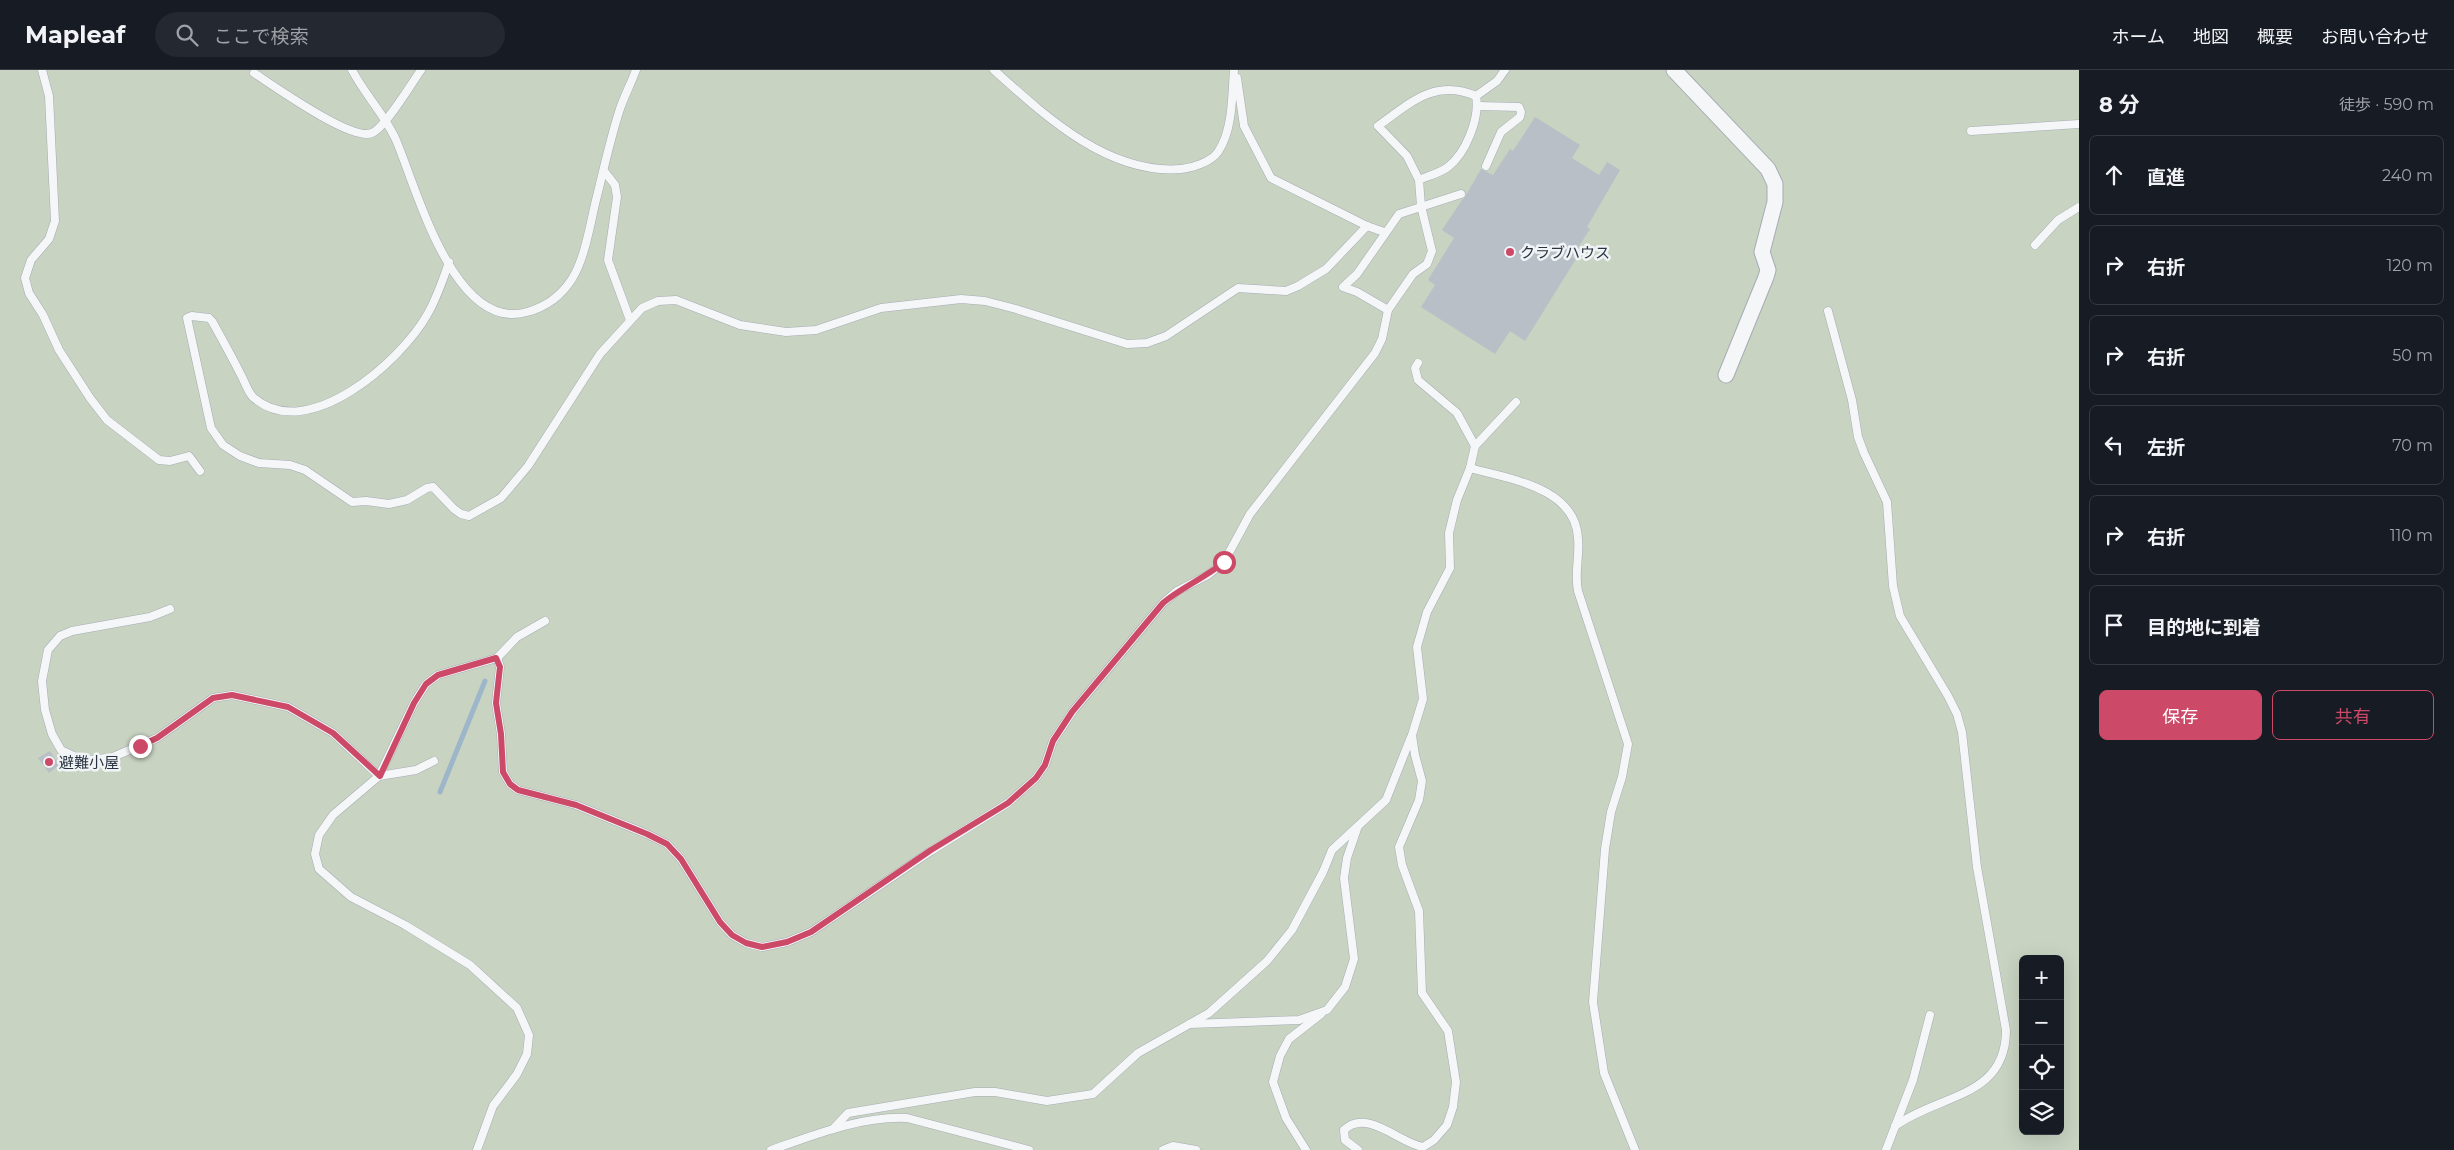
<!DOCTYPE html>
<html lang="ja">
<meta charset="utf-8">
<style>
body{margin:0;font-family:Montserrat,"Noto Sans JP",sans-serif;background:#242831;color:#f1f3f6}
.controls{position:absolute;right:15px;bottom:15px;display:grid;overflow:hidden;border-radius:8px;box-shadow:0 5px 20px #0002}
.controls button{width:45px;height:45px;display:grid;place-items:center;padding:0;border:0;border-bottom:1px solid #363941;background:#171b24;color:#f1f3f6;font:25px sans-serif}
.stop{position:absolute;width:15px;height:15px;margin:-11px;border:4px solid #cc4967;border-radius:50%;background:#fff}
.stop.end{background:#cc4967;border-color:#fff;box-shadow:0 1px 5px #0008}
.list{margin:0;padding:0;list-style:none}
h2{display:flex;justify-content:space-between;align-items:center;height:65px;margin:0;padding:0 20px;font-size:21px}
h2 small{font-size:16px;font-weight:400;color:#9ea1a6}
.list li{display:grid;grid-template-columns:32px 1fr auto;gap:15px;align-items:center;box-sizing:border-box;height:80px;margin:0 10px 10px;padding:0 10px;border:1px solid #363941;border-radius:8px}
.list b{display:block;font-size:19px;white-space:nowrap}
.list em{font-size:16px;font-style:normal;color:#9ea1a6}
.actions{display:flex;gap:10px;padding:15px 20px}
.actions a{flex:1;padding:11px 0;border:1px solid #cc4967;border-radius:8px;text-align:center;font-size:18px;color:#cc4967}
.actions .main{background:#cc4967;color:#fff}
.icon{flex:none;width:28px;height:28px;fill:none;stroke:currentColor;stroke-width:2;stroke-linecap:round;stroke-linejoin:round}
.map{position:relative;flex:none;width:2079px;height:1080px;overflow:hidden}
header{display:flex;align-items:center;gap:30px;box-sizing:border-box;height:70px;padding:0 25px;background:#171b24;border-bottom:1px solid #363941}
header strong{font-size:24px}
nav{display:flex;gap:28px;margin-inline-start:auto;font-size:18px}
.search{width:350px;height:45px;background:#242831;display:flex;align-items:center;gap:12px;box-sizing:border-box;padding:0 18px;border-radius:28px;color:#9ea1a6;font-size:19px}
main{display:flex}
aside{flex:1;background:#171b24}
.map>svg:first-child{display:block}
.green{fill:#c8d3c2;fill-rule:evenodd}
.lines{fill:none;stroke-linecap:round;stroke-linejoin:round}
.stream{stroke:#9db6c9;stroke-width:5}
.building{fill:#b8bfc6}
.service-casing{stroke:#a6acb4;stroke-width:9}
.minor-casing{stroke:#a6acb4;stroke-width:17}
.service{stroke:#f4f6f8;stroke-width:8}
.minor{stroke:#f4f6f8;stroke-width:15}
.route{stroke:#cc4967;stroke-width:6}
.poi-dot{fill:#cc4967;stroke:#f1f4f7;stroke-width:2}
.labels{text-anchor:middle;dominant-baseline:central;stroke-width:5;stroke-linejoin:round;paint-order:stroke}
.poi-label{font-size:15px;fill:#2a3441;stroke:#f1f4f7;text-anchor:start}
</style>
<header>
<strong>Mapleaf</strong>
<div class="search"><svg class="icon" aria-label="search" viewBox="0 0 24 24"><circle cx="10" cy="10" r="6"/><path d="M15 15l6 6"/></svg>ここで検索</div>
<nav><a>ホーム</a><a>地図</a><a>概要</a><a>お問い合わせ</a></nav>
</header>
<main>
<div class="map">
<svg width="2079" height="1080" viewBox="0 0 2079 1080">
<rect width="100%" height="100%" fill="#e1e5ea"/>
<!-- green -->
<path class="green" d="M 0,0 L 2079,0 L 2079,1080 L 0,1080 ZM 2023,889 L 2060,889 L 2060,1061 L 2023,1061 Z"/>
<g class="lines">
<!-- stream -->
<path class="stream" d="M 440,722 L 485,611"/>
</g>
<!-- building -->
<g class="building">
<path d="M 1535,47 L 1580,75 L 1572,88 L 1599,105 L 1607,92 L 1620,100 L 1587,157 L 1590,159 L 1572,187 L 1576,189 L 1525,271 L 1510,261 L 1495,284 L 1421,237 L 1435,215 L 1428,210 L 1454,168 L 1442,160 L 1462,130 L 1465,127 L 1481,99 L 1493,105 L 1510,79 L 1513,81 Z"/>
<path d="M 50,681 L 59,695 L 49,703 L 38,688 Z"/>
</g>
<g class="lines">
<defs>
<g id="service">
<path d="M 42,0 L 49,26 L 55,151 L 49,169 L 31,190 L 25,208 L 29,223 L 43,245 L 59,280 L 90,328 L 107,350 L 159,390 L 170,391 L 189,386 L 200,401"/>
<path d="M 352,0 C 365,25 385,45 396,70 C 417,119 454,263 527,242 C 546,237 561,226 572,209 C 586,186 590,153 597,126 C 604,98 610,70 619,42 C 623,28 631,14 636,0"/>
<path d="M 994,0 C 1045,46 1108,105 1181,99 C 1192,98 1211,92 1218,82 C 1233,60 1232,25 1234,0"/>
<path d="M 254,3 C 274,16 352,72 372,63 C 385,58 411,14 421,0"/>
<path d="M 1237,8 L 1244,56 L 1271,108 L 1367,156 L 1384,162"/>
<path d="M 1476,26 L 1497,11 L 1505,0"/>
<path d="M 1478,36 L 1519,37 L 1521,42 L 1520,47 L 1501,62 L 1486,96"/>
<path d="M 1971,61 L 2079,54"/>
<path d="M 604,101 L 615,115 L 617,127 L 608,190 L 630,250"/>
<path d="M 2035,175 L 2058,150 L 2079,137"/>
<path d="M 449,192 C 443,210 437,228 427,245 C 401,291 308,374 254,328 C 248,323 245,312 241,305 C 232,287 222,269 212,251 L 209,248 L 192,246 L 187,248 L 211,358 L 223,375 L 240,386 L 259,393 L 290,395 L 305,400 L 352,432 L 366,431 L 389,434 L 407,430 L 427,418 L 433,417 L 454,439 L 461,444 L 469,446 L 501,428 L 528,396 L 600,284 L 642,238 L 658,231 L 676,230 L 740,255 L 786,262 L 816,260 L 881,238 L 961,229 L 985,231 L 1016,239 L 1127,274 L 1147,273 L 1166,266 L 1238,218 L 1286,221 L 1298,216 L 1326,199 L 1367,156"/>
<path d="M 1388,240 L 1357,222 L 1343,217 L 1357,204 L 1399,144 L 1461,124"/>
<path d="M 1828,241 L 1852,330 L 1858,367 L 1864,383 L 1887,432 L 1893,516 L 1900,546 L 1948,626 L 1957,644 L 1962,662 L 1977,797 L 2006,960 C 2006,1028 1939,1024 1895,1056"/>
<path d="M 1418,293 L 1415,298 L 1418,310 L 1457,343 L 1475,376"/>
<path d="M 1470,398 C 1509,409 1575,417 1578,468 C 1580,486 1574,503 1578,521 L 1628,674 L 1622,707 L 1611,742 L 1605,779 L 1593,932 L 1604,1003 L 1635,1080"/>
<path d="M 170,539 L 150,547 L 72,561 L 60,566 L 48,580 L 42,611 L 45,640 L 52,664 L 61,680 L 76,687 L 92,690 L 113,687 L 157,668 L 213,628 L 232,625 L 288,637 L 333,663 L 379,706 L 414,633 L 426,614 L 438,605 L 497,588 L 500,597 L 496,633 L 501,664 L 503,702 L 510,714 L 518,720 L 576,735 L 647,764 L 667,774 L 681,789 L 720,852 L 732,865 L 746,873 L 762,877 L 787,872 L 811,862 L 931,781 L 1008,733 L 1036,708 L 1045,695 L 1053,671 L 1073,641 L 1163,533 L 1177,521 L 1208,505 L 1224,492 L 1250,444 L 1375,283 L 1382,269 L 1388,240 L 1413,204 L 1427,194 L 1432,181 L 1421,136 L 1419,110 L 1407,86 L 1378,56 C 1410,33 1435,8 1476,26 C 1480,48 1466,83 1448,97 C 1440,103 1428,106 1419,110"/>
<path d="M 497,588 L 517,567 L 545,551"/>
<path d="M 434,691 L 416,700 L 379,706 L 333,745 L 319,765 L 315,784 L 319,799 L 351,827 L 405,855 L 470,895 L 517,938 L 529,965 L 527,984 L 517,1004 L 493,1036 L 477,1080"/>
<path d="M 1190,954 L 1299,950 L 1327,940 L 1345,917 L 1354,889 L 1344,808 L 1347,788 L 1358,756"/>
<path d="M 833,1059 L 848,1043 L 975,1022 L 995,1022 L 1047,1031 L 1093,1024 L 1138,983 L 1209,943 L 1267,891 L 1292,860 L 1323,802 L 1332,780 L 1386,730 L 1411,667"/>
<path d="M 771,1080 C 814,1065 861,1046 907,1048 L 1029,1080"/>
<path d="M 1163,1080 L 1173,1076 L 1196,1080"/>
<path d="M 1306,1080 L 1286,1048 L 1273,1012 L 1280,986 L 1289,969 L 1321,944"/>
<path d="M 1358,1080 L 1345,1070 L 1344,1060 C 1367,1038 1399,1073 1423,1077 L 1434,1070 L 1447,1055 L 1453,1037 L 1456,1012 L 1448,961 L 1422,923 L 1419,841 L 1402,795 L 1399,777 L 1419,730 L 1422,711 L 1415,685 L 1412,665 L 1423,629 L 1417,577 L 1427,542 L 1450,498 L 1449,463 L 1457,430 L 1470,398 L 1475,376 L 1516,332"/>
<path d="M 1886,1080 L 1913,1010 L 1930,945"/>
</g>
<path id="minor" d="M 1674,0 L 1768,99 L 1775,114 L 1775,132 L 1762,182 L 1768,200 L 1766,207 L 1726,305"/>
</defs>
<!-- service casing -->
<use href="#service" class="service-casing"/>
<!-- minor casing -->
<use href="#minor" class="minor-casing"/>
<!-- service -->
<use href="#service" class="service"/>
<!-- minor -->
<use href="#minor" class="minor"/>
</g>
<g class="lines">
<!-- route -->
<path class="route" d="M 140,676 L 157,668 L 213,628 L 232,625 L 288,637 L 333,663 L 380,706 L 414,633 L 426,614 L 438,605 L 496,588 L 500,597 L 496,633 L 501,664 L 503,702 L 510,714 L 518,720 L 576,735 L 647,764 L 667,774 L 681,789 L 720,852 L 732,865 L 746,873 L 762,877 L 787,872 L 811,862 L 931,780 L 1008,733 L 1036,708 L 1045,695 L 1053,671 L 1072,642 L 1163,533 C 1182,517 1205,508 1224,492"/>
</g>
<!-- markers -->
<g class="poi-dot">
<circle cx="1510" cy="182" r="5"/>
<circle cx="49" cy="692" r="5"/>
</g>
<g class="labels">
<!-- poi labels -->
<g class="poi-label">
<text x="1520" y="182">クラブハウス</text>
<text x="59" y="692">避難小屋</text>
</g>
</g>
</svg>
<div class="controls">
<button>+</button>
<button>−</button>
<button><svg class="icon" aria-label="locate" viewBox="0 0 24 24"><circle cx="12" cy="12" r="6"/><path d="M12 2v4M12 18v4M2 12h4M18 12h4"/></svg></button>
<button><svg class="icon" aria-label="layers" viewBox="0 0 24 24"><path d="M12 4l9 5-9 5-9-5zM3 14l9 5 9-5"/></svg></button>
</div>
<div class="stop" style="left:1224px;top:492px"></div>
<div class="stop end" style="left:140px;top:676px"></div>
</div>
<aside>
<h2>8 分<small>徒歩 · 590 m</small></h2>
<ul class="list">
<li><svg class="icon" aria-label="ahead" viewBox="0 0 24 24"><path d="M12 20V5M6 11l6-6 6 6"/></svg><div><b>直進</b></div><em>240 m</em></li>
<li><svg class="icon" aria-label="right" viewBox="0 0 24 24"><path d="M7 20v-9h11M14 6l5 5-5 5"/></svg><div><b>右折</b></div><em>120 m</em></li>
<li><svg class="icon" aria-label="right" viewBox="0 0 24 24"><path d="M7 20v-9h11M14 6l5 5-5 5"/></svg><div><b>右折</b></div><em>50 m</em></li>
<li><svg class="icon" aria-label="left" viewBox="0 0 24 24"><path d="M17 20v-9H6M10 6l-5 5 5 5"/></svg><div><b>左折</b></div><em>70 m</em></li>
<li><svg class="icon" aria-label="right" viewBox="0 0 24 24"><path d="M7 20v-9h11M14 6l5 5-5 5"/></svg><div><b>右折</b></div><em>110 m</em></li>
<li><svg class="icon" aria-label="arrive" viewBox="0 0 24 24"><path d="M6 21V4h12l-3 4 3 4H6"/></svg><div><b>目的地に到着</b></div></li>
</ul>
<div class="actions"><a class="main">保存</a><a>共有</a></div>
</aside>
</main>
